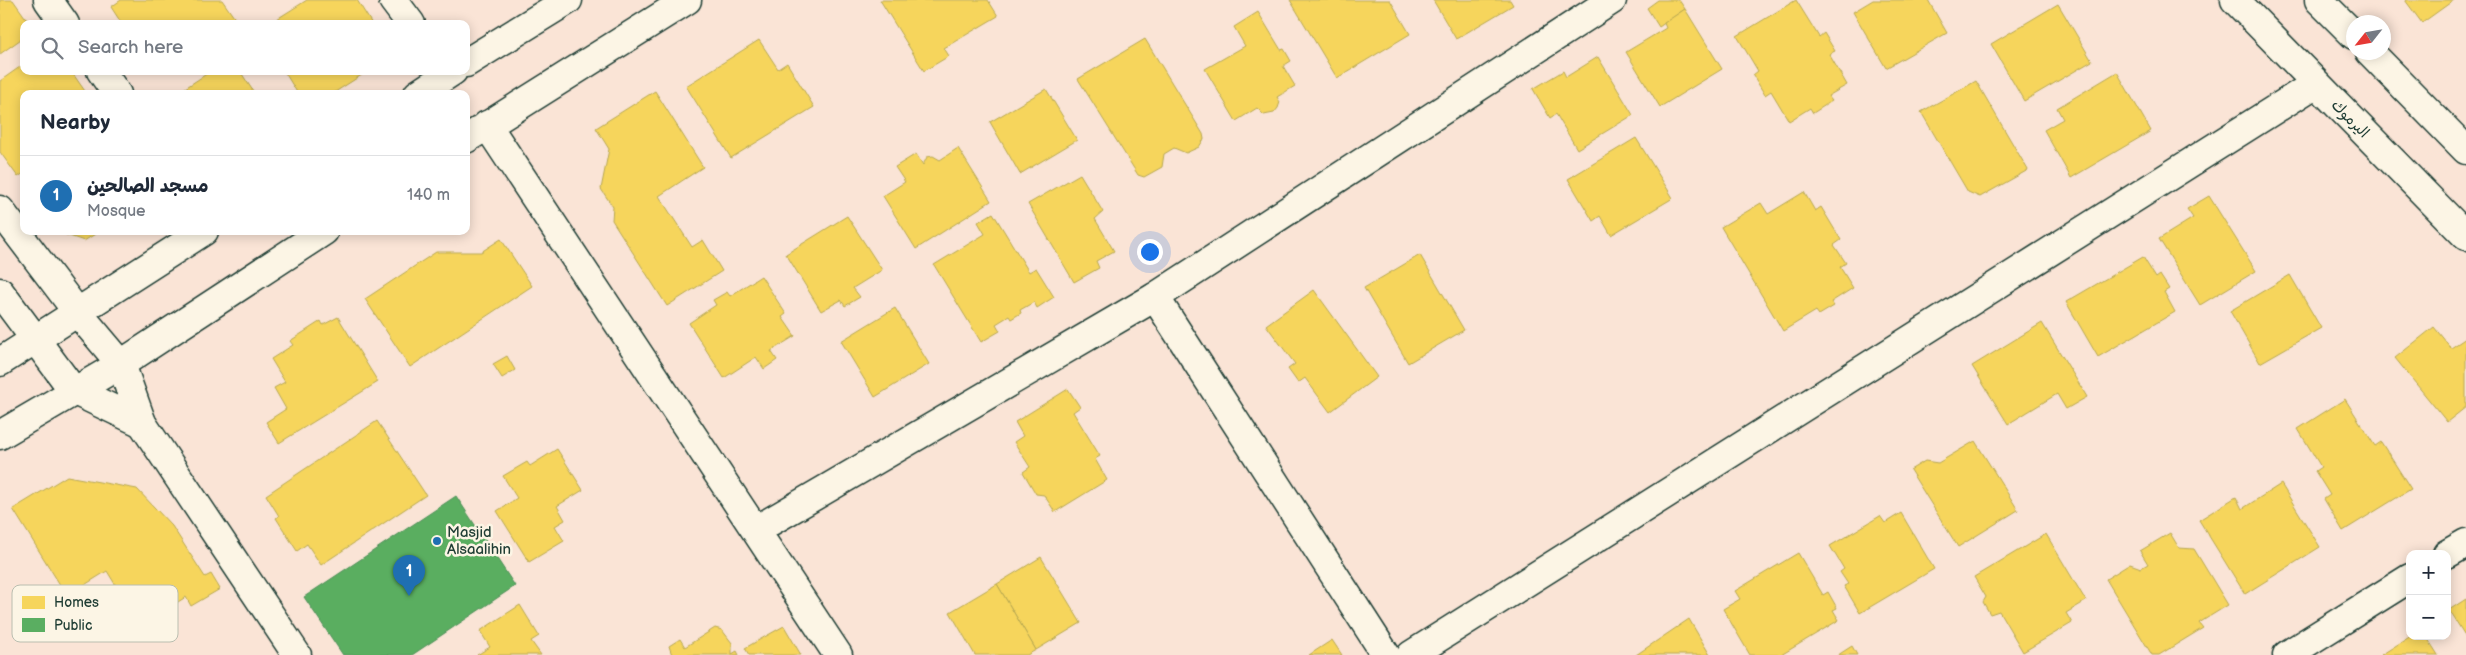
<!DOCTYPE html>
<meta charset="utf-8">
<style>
body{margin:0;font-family:"Balsamiq Sans","Playpen Sans Arabic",sans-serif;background:#f6f6f7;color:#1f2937}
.controls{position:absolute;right:15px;bottom:15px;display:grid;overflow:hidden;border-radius:10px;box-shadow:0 2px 12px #0003}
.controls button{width:45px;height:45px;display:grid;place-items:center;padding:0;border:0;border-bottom:1px solid #e0e1e3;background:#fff;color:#1f2937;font:25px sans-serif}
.compass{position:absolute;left:2346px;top:15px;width:45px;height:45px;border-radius:50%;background:#fff;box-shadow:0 2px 12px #0003;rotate:239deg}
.you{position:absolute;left:1149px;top:251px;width:18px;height:18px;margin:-12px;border:4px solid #fff;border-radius:50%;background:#1a73e8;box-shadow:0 0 0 8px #1a73e833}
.badge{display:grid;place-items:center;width:32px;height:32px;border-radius:50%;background:#1f6fb2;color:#fff;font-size:16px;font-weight:700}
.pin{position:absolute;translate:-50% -41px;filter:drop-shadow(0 1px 2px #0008)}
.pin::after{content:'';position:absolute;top:26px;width:18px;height:15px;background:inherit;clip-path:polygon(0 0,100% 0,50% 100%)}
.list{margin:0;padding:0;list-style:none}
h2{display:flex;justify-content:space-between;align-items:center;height:65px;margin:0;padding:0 20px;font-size:21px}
h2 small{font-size:16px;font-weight:400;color:#747a83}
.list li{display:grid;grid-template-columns:32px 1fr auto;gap:15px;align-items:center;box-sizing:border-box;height:80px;padding:0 20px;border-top:1px solid #e0e1e3}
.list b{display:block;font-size:19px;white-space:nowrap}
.list p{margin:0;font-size:16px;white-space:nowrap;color:#747a83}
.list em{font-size:16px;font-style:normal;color:#747a83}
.icon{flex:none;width:28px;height:28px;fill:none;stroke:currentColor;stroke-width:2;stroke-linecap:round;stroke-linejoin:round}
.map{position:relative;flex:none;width:2466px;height:655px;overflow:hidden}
.search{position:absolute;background:#fff;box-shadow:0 2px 12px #0003;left:20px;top:20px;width:450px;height:55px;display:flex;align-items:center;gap:12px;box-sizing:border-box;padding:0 18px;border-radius:10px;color:#747a83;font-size:19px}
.panel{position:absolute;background:#fff;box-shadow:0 2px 12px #0003;left:20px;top:90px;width:450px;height:145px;border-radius:10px}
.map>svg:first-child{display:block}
.homes{fill:#f6d55c;stroke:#b6a750}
.public{fill:#5aae61;stroke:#488c54}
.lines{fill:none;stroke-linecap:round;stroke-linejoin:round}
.minor-casing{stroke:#1f3d34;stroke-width:31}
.minor{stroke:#fcf5e5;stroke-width:28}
.poi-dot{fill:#1f6fb2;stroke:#fcf5e5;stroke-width:2}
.labels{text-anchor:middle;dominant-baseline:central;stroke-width:5;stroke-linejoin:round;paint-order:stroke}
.street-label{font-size:15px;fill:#1f3d34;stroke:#fcf5e5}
.poi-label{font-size:15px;fill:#1f3d34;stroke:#fcf5e5;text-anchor:start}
.key{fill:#fcf5e5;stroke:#babeb0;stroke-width:1}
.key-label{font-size:14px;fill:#1f3d34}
</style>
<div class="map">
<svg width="2466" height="655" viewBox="0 0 2466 655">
<rect width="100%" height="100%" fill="#fae4d6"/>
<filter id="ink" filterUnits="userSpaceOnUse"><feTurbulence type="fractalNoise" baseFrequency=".02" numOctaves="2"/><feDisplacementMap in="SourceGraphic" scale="10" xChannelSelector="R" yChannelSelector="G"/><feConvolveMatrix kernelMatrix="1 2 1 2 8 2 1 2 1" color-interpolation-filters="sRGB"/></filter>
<g filter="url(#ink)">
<!-- homes -->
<g class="homes">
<path d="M 0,0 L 13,0 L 30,24 L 24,24 L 24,37 L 0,54 Z"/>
<path d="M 121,0 L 222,0 L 236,20 L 231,24 L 122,24 L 111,7 Z"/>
<path d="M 307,0 L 357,0 L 372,24 L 269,24 Z"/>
<path d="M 880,0 L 988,0 L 998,16 L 944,48 L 949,56 L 924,71 Z"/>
<path d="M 1290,0 L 1390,0 L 1410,34 L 1337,78 Z"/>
<path d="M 1433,0 L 1510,0 L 1513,5 L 1456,39 Z"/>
<path d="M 1658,0 L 1679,0 L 1685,9 L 1659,27 L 1647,8 Z"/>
<path d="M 1796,0 L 1819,37 L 1824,33 L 1835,51 L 1829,54 L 1847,85 L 1828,96 L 1832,101 L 1813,113 L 1810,108 L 1789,121 L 1771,91 L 1765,95 L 1753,75 L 1758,71 L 1737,36 Z"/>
<path d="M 1873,0 L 1928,0 L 1947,33 L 1886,68 L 1853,12 Z"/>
<path d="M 2405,0 L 2454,0 L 2422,23 Z"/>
<path d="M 2058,4 L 2092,61 L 2024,101 L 1991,44 Z"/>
<path d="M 1685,9 L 1722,69 L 1660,107 L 1626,52 L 1666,28 L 1664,23 Z"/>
<path d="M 1258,12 L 1281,50 L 1284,49 L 1291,61 L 1283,66 L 1295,86 L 1277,97 L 1280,102 L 1278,108 L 1274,113 L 1264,115 L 1257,108 L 1236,121 L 1205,69 L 1245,46 L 1234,27 Z"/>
<path d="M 1145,39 L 1203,134 L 1204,139 L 1199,147 L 1186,153 L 1174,148 L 1164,154 L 1162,167 L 1144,177 L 1138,175 L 1078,79 Z"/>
<path d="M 759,40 L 778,69 L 787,63 L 814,107 L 731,158 L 686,86 Z"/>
<path d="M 1598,57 L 1633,115 L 1577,149 L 1556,114 L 1550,118 L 1533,89 L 1563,71 L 1566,77 Z"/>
<path d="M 24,64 L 24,71 L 71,71 L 87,94 L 24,94 L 24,173 L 18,177 L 0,152 L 0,81 Z"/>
<path d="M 211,71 L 240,71 L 255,94 L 176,94 Z"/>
<path d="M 284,71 L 368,71 L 332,94 L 298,94 Z"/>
<path d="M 2117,72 L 2151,131 L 2071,178 L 2044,130 L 2063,119 L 2057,108 Z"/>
<path d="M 1976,81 L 2028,170 L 1980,197 L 1968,192 L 1921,112 Z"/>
<path d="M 1046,89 L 1077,140 L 1020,174 L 990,122 Z"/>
<path d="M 655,91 L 703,167 L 659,196 L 692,247 L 703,240 L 722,271 L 667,306 L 612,220 L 613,207 L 601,189 L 609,149 L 596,128 Z"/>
<path d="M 1636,138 L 1673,198 L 1611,235 L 1600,216 L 1593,221 L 1568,179 Z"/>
<path d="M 958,148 L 991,201 L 916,249 L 883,196 L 905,182 L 895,167 L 916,154 L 923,165 L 927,157 L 933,156 L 940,160 Z"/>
<path d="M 1080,174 L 1103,212 L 1095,219 L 1114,251 L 1096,261 L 1099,268 L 1074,282 L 1028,204 Z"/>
<path d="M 1804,192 L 1815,211 L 1821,207 L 1841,240 L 1834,245 L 1846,263 L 1840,267 L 1853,288 L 1831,302 L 1834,306 L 1819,315 L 1816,311 L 1783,331 L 1721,227 L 1761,203 L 1768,214 Z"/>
<path d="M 2209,196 L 2256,271 L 2200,305 L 2159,239 L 2193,218 L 2187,209 Z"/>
<path d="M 993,213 L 1029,272 L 1036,268 L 1054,297 L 1037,308 L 1034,302 L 1020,310 L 1021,313 L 1011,319 L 1009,316 L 996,324 L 1000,331 L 981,342 L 934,265 L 985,234 L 978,222 Z"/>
<path d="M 847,216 L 882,270 L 853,288 L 860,297 L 845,306 L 841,300 L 821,311 L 786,254 Z"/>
<path d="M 55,231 L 100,231 L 84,241 Z"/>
<path d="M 501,239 L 532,286 L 410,367 L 365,299 L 436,252 L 481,252 Z"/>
<path d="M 1420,255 L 1464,330 L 1408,363 L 1364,288 Z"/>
<path d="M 2143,257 L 2156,278 L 2160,275 L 2169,289 L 2164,292 L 2175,312 L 2098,357 L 2066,302 Z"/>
<path d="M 2290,275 L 2321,328 L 2260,363 L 2230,311 Z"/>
<path d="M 761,276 L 786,314 L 782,317 L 795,336 L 771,351 L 777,360 L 764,369 L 756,357 L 724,378 L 689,323 L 716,305 L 713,300 L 727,292 L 730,296 Z"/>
<path d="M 1314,290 L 1377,377 L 1330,412 L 1305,378 L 1298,383 L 1288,369 L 1295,364 L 1266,325 Z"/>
<path d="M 895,308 L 929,364 L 875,397 L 841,341 Z"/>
<path d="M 338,317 L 378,382 L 279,443 L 266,422 L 286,409 L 274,388 L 285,382 L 271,359 L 293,345 L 290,341 L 321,321 L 323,325 Z"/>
<path d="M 2042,323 L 2087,397 L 2066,409 L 2057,394 L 2008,424 L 1972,366 Z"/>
<path d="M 2434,327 L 2451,348 L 2466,338 L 2466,407 L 2447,422 L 2395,358 Z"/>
<path d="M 507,356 L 515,370 L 502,378 L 493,364 Z"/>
<path d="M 1068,389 L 1080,407 L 1073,412 L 1100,456 L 1095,459 L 1107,480 L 1055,512 L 1044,495 L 1036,494 L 1023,472 L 1030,467 L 1014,442 L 1023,436 L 1015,422 Z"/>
<path d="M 2345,399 L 2375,446 L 2381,442 L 2411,489 L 2343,531 L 2324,499 L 2330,495 L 2315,471 L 2321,467 L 2298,429 Z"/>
<path d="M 377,421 L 426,495 L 321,565 L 307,544 L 297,551 L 276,518 L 279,516 L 266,495 Z"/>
<path d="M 1975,441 L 2018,510 L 1958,547 L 1910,470 L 1925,461 L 1938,463 Z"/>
<path d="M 557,449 L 583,490 L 557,506 L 565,520 L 555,526 L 564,541 L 529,562 L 497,511 L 517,498 L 503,476 L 527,462 L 530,466 Z"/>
<path d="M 67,476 L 137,489 L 172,526 L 205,577 L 211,574 L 220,589 L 191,606 L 186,597 L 140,625 L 107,571 L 67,596 L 13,509 Z"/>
<path d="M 2281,484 L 2320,547 L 2245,594 L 2199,520 L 2236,497 L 2242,509 Z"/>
<path d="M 1901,513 L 1934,569 L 1860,613 L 1844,586 L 1848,584 L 1840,572 L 1844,569 L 1830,546 L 1880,516 L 1885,523 Z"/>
<path d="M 2170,533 L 2179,548 L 2194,549 L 2228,605 L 2199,623 L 2203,628 L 2159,655 L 2152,655 L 2106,579 L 2130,564 L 2141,568 L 2148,564 L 2140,551 Z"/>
<path d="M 2046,534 L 2086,601 L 2066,613 L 2072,623 L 2023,652 L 1999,611 L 1990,614 L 1983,602 L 1986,597 L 1974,577 Z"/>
<path d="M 1798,553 L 1823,595 L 1828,592 L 1837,608 L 1833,610 L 1839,620 L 1781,655 L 1750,655 L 1723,609 L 1740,599 L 1735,591 Z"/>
<path d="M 1041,557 L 1081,623 L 1036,650 L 997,584 Z"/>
<circle cx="384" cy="573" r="12"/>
<path d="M 997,584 L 1036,650 L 1027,655 L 975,655 L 950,612 Z"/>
<path d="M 2466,599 L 2466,637 L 2449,610 Z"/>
<path d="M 520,605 L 539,636 L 531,641 L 541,655 L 477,655 L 490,647 L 480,631 Z"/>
<path d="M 1689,619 L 1710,655 L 1636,655 Z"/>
<path d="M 784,626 L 801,655 L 749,655 L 745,648 Z"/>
<path d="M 715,628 L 722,630 L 732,643 L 732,654 L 737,651 L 739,655 L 672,655 L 669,646 L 680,639 L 685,647 Z"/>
<path d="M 2411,636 L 2426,636 L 2438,655 L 2381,655 Z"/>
<path d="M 1332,640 L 1342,655 L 1309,655 Z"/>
<path d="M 1852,646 L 1857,655 L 1838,655 Z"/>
</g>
<!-- public -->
<path class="public" d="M 456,496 L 515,586 L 412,655 L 343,655 L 304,597 Z"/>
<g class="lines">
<defs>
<g id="minor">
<path d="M 48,0 L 65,24"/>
<path d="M 393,0 L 411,24"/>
<path d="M 2235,0 L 2466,236"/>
<path d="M 2319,0 L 2354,35"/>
<path d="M 2370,52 L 2466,150"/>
<path d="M 466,63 L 568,0"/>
<path d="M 101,71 L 117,94"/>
<path d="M 418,94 L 453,71"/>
<path d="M 487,125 L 838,655"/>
<path d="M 466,139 L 687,0"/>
<path d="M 0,210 L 78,313 L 121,364 L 142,423 L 297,655"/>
<path d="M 0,292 L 73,390 L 142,423"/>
<path d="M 1155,297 L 1386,655"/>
<path d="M 0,362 L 204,231"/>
<path d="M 0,435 L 121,364 L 324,231"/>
<path d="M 756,530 L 1155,297 L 1612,0"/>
<path d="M 2447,554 L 2466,543"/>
<path d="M 1411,655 L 2315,84"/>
<path d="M 2287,655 L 2410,578"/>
</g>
</defs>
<!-- minor casing -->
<use href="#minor" class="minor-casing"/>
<!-- minor -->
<use href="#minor" class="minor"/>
</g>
</g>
<!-- markers -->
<circle class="poi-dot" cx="437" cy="541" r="5"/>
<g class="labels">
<!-- street labels -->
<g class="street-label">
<text transform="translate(2350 119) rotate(45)">اليرموك</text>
</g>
<!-- poi labels -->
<g class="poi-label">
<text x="447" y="532">Masjid<tspan x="447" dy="17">Alsaalihin</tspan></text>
</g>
</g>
<!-- legend -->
<rect x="12" y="585" width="166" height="57" rx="8" class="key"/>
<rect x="22" y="596" width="23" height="13" fill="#f6d55c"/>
<rect x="22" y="618" width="23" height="14" fill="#5aae61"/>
<g class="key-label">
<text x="54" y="607">Homes</text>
<text x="54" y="630">Public</text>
</g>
</svg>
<div class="controls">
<button>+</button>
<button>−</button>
</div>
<svg class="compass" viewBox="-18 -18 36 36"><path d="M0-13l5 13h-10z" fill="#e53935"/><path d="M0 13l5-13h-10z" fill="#747a83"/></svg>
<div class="you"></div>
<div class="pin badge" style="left:409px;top:596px">1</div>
<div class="search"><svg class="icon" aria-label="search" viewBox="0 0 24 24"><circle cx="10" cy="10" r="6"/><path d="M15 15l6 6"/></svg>Search here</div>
<section class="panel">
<h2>Nearby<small></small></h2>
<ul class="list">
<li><span class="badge">1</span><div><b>مسجد الصالحين</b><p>Mosque</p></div><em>140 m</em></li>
</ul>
</section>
</div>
